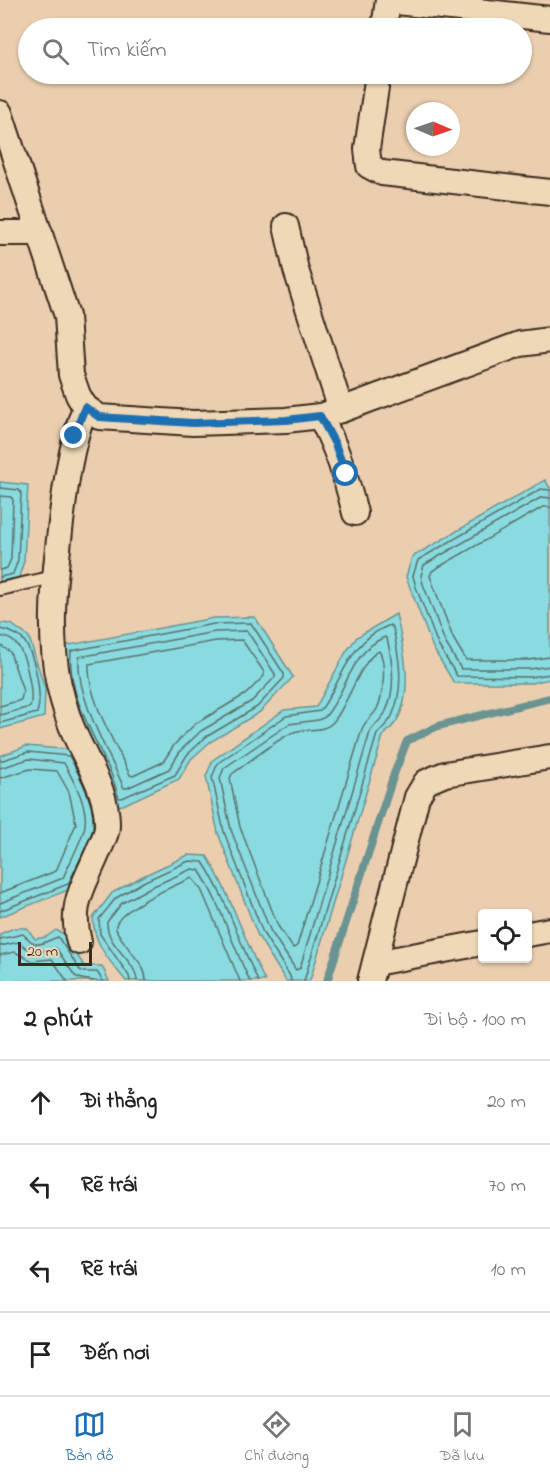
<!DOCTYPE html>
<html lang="vi">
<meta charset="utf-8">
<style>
body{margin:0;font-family:"Indie Flower",sans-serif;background:#f2f2f2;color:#222}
.controls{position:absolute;right:18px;bottom:18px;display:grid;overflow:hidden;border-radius:6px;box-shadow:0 2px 4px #0004}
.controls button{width:54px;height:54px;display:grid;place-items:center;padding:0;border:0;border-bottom:2px solid #e0e0e0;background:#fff;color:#222;font:30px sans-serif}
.compass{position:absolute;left:406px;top:102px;width:54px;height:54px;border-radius:50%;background:#fff;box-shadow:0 2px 4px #0004;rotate:92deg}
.scale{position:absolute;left:18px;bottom:15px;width:74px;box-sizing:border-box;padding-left:6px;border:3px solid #3b2a1e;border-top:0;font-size:16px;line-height:21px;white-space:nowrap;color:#3b2a1e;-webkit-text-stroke:4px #eed8b7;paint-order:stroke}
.stop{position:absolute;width:18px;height:18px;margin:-14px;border:4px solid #1f6fb2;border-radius:50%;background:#fff}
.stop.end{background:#1f6fb2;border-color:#fff;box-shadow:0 2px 6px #0008}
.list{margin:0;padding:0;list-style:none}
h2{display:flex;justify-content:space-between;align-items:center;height:78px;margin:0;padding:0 24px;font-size:26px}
h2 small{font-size:20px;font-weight:400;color:#767676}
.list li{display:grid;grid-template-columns:39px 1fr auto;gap:18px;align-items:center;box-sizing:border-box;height:84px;padding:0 24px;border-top:2px solid #e0e0e0}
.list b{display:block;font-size:22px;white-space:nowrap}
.list em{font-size:20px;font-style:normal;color:#767676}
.icon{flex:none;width:33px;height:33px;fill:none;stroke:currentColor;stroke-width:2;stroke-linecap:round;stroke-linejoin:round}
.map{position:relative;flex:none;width:550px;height:981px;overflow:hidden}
.search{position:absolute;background:#fff;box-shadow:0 2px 4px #0004;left:18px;right:18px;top:18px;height:66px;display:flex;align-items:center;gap:15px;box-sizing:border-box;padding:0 21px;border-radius:33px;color:#767676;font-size:22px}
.sheet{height:414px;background:#fff}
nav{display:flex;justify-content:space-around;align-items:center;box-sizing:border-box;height:84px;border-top:2px solid #e0e0e0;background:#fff;font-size:16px;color:#767676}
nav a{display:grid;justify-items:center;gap:3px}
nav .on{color:#1f6fb2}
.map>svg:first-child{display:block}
.water{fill:#89dbe0;stroke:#6a9492;stroke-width:1.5}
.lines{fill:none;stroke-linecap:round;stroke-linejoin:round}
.shore{stroke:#5a716c;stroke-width:1.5}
.stream{stroke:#6a9492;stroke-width:8}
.service-casing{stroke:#3b2a1e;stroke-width:16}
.minor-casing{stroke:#3b2a1e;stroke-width:28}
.service{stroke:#eed8b7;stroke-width:12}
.minor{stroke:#eed8b7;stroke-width:24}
.route{stroke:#1f6fb2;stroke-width:8}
</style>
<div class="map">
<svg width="550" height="981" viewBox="0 0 550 981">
<rect width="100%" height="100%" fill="#eaceaf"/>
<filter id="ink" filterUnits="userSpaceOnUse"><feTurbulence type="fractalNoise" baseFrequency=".0167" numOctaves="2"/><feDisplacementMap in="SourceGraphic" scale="12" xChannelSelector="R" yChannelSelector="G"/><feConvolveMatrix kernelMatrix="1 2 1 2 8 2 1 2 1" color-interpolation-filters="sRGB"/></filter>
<g filter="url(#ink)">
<!-- water -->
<g class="water">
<path d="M 545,480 L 550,488 L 550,679 L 531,683 L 454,683 L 433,648 L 406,577 L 412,557 Z"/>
<path d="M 0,482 L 28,485 L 24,561 L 18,580 L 0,583 Z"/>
<path d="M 396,614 C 403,646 415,692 396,722 C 392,727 387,732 383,736 L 311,977 L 309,981 L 286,981 L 258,936 L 218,833 L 206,776 L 213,760 L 284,710 L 316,707 L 346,652 L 357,637 Z"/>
<path d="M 255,617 L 293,677 L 260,712 L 210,742 L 191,759 L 179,779 L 123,805 L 115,806 L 83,732 L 68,684 L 64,646 L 214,618 Z"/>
<path d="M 0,623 L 11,624 L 29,637 L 45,689 L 44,717 L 0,729 Z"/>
<path d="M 26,746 L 73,750 L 90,784 L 99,829 L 73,888 L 0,917 L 0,756 Z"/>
<path d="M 188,855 L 207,856 C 231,895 244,940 265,981 L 126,981 C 109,960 94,945 93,918 L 112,893 L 143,876 Z"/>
<path d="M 14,928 L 27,928 L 35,939 L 46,937 L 56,930 L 64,934 L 84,966 L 102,966 L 109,981 L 0,981 L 0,934 Z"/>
</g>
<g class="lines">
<!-- shore -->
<g class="shore">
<path d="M 0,488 L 19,490 L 21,493 L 18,560 L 13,574 L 0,577"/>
<path d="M 550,490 L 541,489 L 418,560 L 413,576 L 416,587 L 438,645 L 457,676 L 530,677 L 550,674"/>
<path d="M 0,496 L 11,497 L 13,500 L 11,559 L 7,568 L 0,570"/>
<path d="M 550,498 L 542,497 L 424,565 L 421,576 L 423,584 L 445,642 L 461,669 L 530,669 L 550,666"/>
<path d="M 550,507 L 543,507 L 432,571 L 430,576 L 453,638 L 466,660 L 529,660 L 550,657"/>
<path d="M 251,623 L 284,674 L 284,678 L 257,707 L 206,737 L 187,755 L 175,775 L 122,798 L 119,798 C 116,791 115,783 112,776 C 95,736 67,696 71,651 L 214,624 Z"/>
<path d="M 0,629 C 8,630 20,635 25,642 C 35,658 43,695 37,713 L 0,723"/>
<path d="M 247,631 L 275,674 L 275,677 L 252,701 L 201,731 L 181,750 L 169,769 L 127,788 L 124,788 C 108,751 76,698 79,657 L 215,632 Z"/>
<path d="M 0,636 C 6,637 13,640 17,645 C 26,655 34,694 30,707 L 0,715"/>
<path d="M 385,637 L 387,639 C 393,662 396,691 385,713 C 381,720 374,725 370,732 L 300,968 L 296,970 L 270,930 L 231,830 L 220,778 L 224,768 L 289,724 L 318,720 L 325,717 C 347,691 351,651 385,637 Z"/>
<path d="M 242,640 L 264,672 L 264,676 L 246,694 L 195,724 L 174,745 L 163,762 L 133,776 L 130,775 C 116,745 87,698 89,664 L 216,641 Z"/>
<path d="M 0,645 L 10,652 L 23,691 L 21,700 L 0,706"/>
<path d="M 379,651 C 387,662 383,697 377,709 C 373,716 365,721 362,729 L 297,946 L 293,948 L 278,926 L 240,827 L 230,778 L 232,774 C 245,765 281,736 294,732 C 308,727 323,734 334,721 C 348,704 361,659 379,651 Z"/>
<path d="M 0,761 L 28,752 L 69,756 C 79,774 96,806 93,827 C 92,837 74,872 68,884 L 0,911"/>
<path d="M 0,768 L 29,759 L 64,763 C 73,780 88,805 85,825 C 84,836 68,866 63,878 L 0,903"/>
<path d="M 0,778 L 30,769 L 57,771 L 69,792 L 76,824 L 56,871 L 0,893"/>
<path d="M 0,939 L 23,934 C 39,950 38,944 58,937 L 80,970 L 84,972 L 97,972 L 103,981"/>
<path d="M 0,946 L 19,942 C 33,955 37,953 56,948 L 75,976 L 82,979 L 94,981"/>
<path d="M 0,955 L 15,952 L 32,961 L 52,959 L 67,981"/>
<path d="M 130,981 L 129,976 L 100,934 L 99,919 L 116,898 L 145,881 L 189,861 L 203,862 C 227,899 239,942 258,981"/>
<path d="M 137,981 C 136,959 106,947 107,922 L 122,903 L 149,888 L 192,869 L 199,870 C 221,904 232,945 250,981"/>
<path d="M 146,981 C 146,967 136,959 129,949 C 125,943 118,935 116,929 C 112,911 178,884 192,878 L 201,889 L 240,981"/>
<path d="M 291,981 L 290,976 L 263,933 L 224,832 L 212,777 L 218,763 L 286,716 L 320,711 C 344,678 348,641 390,625 L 393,628 C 399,657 405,687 392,716 C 389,723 382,728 377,734 L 304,981"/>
</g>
<!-- stream -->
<path class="stream" d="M 327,981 L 394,774 L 407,741 L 438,726 L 550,698"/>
<defs>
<path id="service" d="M 0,589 L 54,577"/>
<g id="minor">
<path d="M 388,1 L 550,19"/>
<path d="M 384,28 L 388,0"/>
<path d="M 378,74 L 367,149 L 369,166 L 382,173 L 550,192"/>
<path d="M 0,113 L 67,316 L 71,375 L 78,395 L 85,407 L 99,417 L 193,423 L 286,420 L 320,416 L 341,410 L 520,344 L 550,340"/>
<path d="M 286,226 L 296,270 L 341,410"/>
<path d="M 0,233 L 40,233"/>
<path d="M 320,416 C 337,448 346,477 355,513"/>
<path d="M 528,934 L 550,930"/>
<path d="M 79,942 C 69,904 84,886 98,852 C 101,844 107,835 107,826 C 108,794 89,766 76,737 C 69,722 63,702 59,685 C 48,635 54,581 60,531 C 65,488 70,448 85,407"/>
<path d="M 375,963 L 482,943"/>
<path d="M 370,981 L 417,797 L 426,782 L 445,774 L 550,757"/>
</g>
</defs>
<!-- service casing -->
<use href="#service" class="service-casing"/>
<!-- minor casing -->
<use href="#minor" class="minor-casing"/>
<!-- service -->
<use href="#service" class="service"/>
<!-- minor -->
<use href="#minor" class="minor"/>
</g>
</g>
<g class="lines" filter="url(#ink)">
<!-- route -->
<path class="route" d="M 74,436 L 85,407 L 99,417 L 193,423 L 286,420 L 320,416 L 335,444 L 346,474"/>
</g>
</svg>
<div class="controls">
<button><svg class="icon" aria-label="locate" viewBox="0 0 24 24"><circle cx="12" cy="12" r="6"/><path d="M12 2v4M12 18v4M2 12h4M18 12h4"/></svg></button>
</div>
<svg class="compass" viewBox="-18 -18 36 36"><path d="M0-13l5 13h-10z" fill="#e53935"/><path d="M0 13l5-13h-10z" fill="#767676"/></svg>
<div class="scale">20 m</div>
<div class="stop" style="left:346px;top:474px"></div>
<div class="stop end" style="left:74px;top:436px"></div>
<div class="search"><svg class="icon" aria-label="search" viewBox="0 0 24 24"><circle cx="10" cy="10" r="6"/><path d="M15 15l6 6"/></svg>Tìm kiếm</div>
</div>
<section class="sheet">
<h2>2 phút<small>Đi bộ · 100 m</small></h2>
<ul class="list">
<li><svg class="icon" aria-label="ahead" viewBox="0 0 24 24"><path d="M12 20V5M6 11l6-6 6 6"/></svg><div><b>Đi thẳng</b></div><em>20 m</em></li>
<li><svg class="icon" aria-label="left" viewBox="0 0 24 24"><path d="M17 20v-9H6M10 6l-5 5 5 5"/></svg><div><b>Rẽ trái</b></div><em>70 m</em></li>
<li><svg class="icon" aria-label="left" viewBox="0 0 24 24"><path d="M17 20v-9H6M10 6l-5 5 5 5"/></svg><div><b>Rẽ trái</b></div><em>10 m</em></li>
<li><svg class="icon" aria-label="arrive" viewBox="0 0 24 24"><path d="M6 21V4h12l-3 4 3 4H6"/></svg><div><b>Đến nơi</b></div></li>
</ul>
</section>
<nav>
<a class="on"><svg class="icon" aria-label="map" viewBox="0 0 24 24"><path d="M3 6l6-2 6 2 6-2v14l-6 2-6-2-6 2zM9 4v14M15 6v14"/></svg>Bản đồ</a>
<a><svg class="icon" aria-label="directions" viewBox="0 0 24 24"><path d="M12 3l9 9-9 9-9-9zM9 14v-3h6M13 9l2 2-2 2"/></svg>Chỉ đường</a>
<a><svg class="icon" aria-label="saved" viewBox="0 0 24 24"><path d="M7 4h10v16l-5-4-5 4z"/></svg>Đã lưu</a>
</nav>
